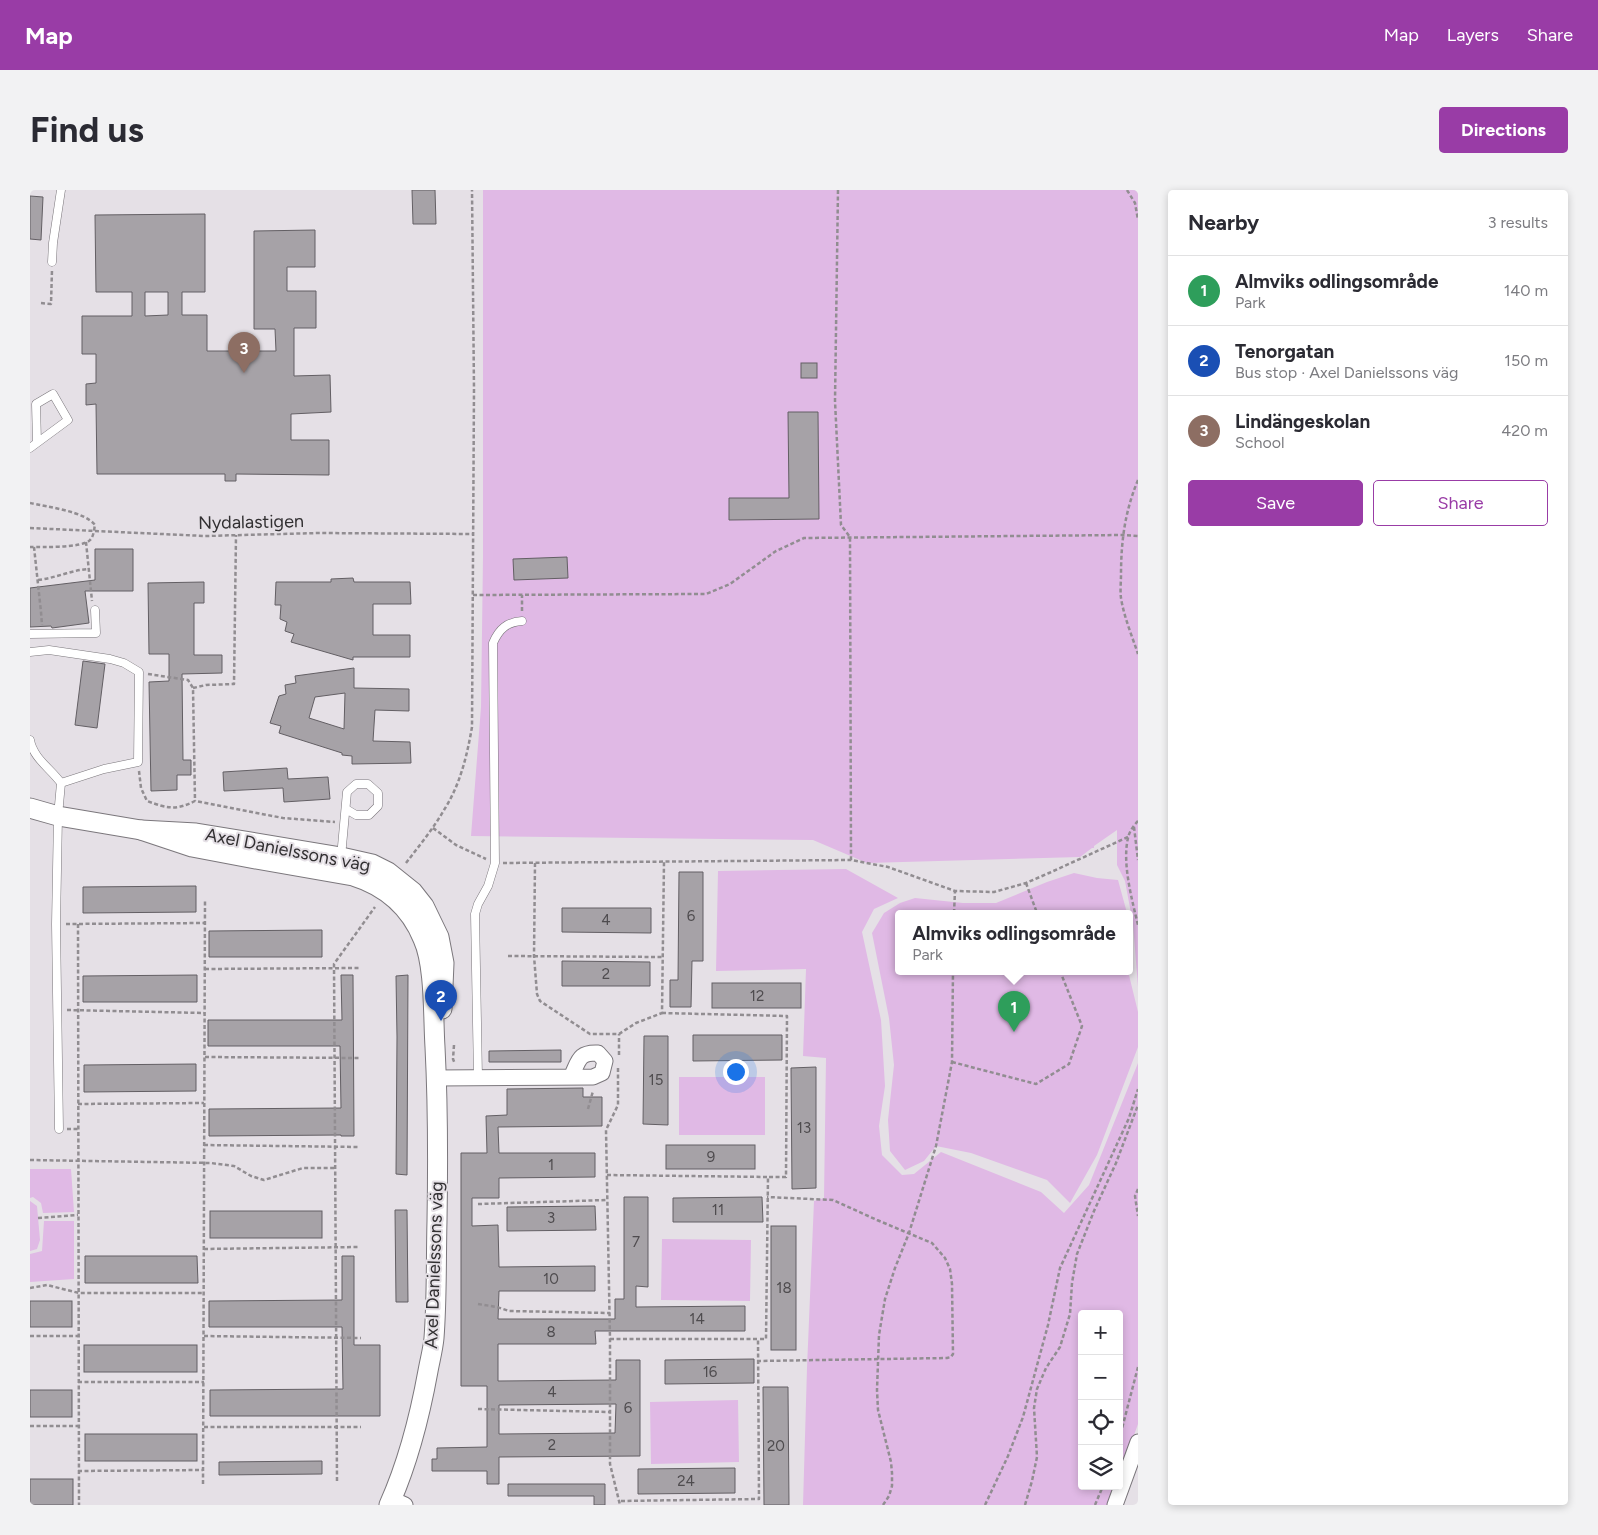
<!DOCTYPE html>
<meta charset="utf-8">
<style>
body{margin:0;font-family:Figtree,sans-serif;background:#f2f2f3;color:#2b2b33}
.controls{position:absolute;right:15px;bottom:15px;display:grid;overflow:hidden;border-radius:5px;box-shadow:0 2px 8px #0003}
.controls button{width:45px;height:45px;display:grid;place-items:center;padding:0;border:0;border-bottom:1px solid #e1e1e2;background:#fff;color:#2b2b33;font:25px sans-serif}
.you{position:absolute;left:705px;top:881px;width:18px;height:18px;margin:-12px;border:4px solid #fff;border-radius:50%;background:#1a73e8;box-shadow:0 0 0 8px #1a73e833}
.badge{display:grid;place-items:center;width:32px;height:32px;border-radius:50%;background:#993ca6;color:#fff;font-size:16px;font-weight:700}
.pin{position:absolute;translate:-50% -41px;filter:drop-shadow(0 1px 2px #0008)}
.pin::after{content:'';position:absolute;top:26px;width:18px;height:15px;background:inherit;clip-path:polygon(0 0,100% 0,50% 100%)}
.popup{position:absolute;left:865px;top:720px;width:238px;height:65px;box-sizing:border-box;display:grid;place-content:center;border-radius:5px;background:#fff;filter:drop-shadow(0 1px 4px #0005);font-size:16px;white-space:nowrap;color:#7c7c81}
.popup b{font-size:19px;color:#2b2b33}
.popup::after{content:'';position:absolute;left:50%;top:100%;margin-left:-10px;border:10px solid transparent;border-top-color:#fff}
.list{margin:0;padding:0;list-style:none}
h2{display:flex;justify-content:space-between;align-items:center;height:65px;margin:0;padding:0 20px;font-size:21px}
h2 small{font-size:16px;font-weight:400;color:#7c7c81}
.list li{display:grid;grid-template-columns:32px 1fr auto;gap:15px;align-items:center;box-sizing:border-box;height:70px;padding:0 20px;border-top:1px solid #e1e1e2}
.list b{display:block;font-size:19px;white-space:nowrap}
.list p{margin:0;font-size:16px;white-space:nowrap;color:#7c7c81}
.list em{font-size:16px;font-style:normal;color:#7c7c81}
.actions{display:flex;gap:10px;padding:15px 20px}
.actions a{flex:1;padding:11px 0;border:1px solid #993ca6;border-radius:5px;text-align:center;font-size:18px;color:#993ca6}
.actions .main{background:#993ca6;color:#fff}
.icon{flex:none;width:28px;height:28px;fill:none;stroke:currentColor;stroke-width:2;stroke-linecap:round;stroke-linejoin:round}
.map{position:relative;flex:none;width:1108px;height:1315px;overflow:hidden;border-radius:5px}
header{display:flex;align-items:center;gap:30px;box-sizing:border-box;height:70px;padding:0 25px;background:#993ca6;color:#fff}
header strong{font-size:24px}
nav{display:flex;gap:28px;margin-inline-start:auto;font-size:18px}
.intro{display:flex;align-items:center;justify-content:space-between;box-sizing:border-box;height:120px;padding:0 30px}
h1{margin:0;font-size:35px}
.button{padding:12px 22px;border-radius:5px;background:#993ca6;color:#fff;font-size:18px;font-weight:700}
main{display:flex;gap:30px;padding:0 30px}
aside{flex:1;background:#fff;border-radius:5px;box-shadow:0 2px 8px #0003}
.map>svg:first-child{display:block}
.green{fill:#e0b9e5}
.building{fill:#a6a2a7;stroke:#635f64;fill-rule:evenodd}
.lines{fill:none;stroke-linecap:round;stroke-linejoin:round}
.service-casing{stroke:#7b777c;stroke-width:9}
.minor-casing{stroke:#7b777c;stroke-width:17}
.tertiary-casing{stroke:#7b777c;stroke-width:21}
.path{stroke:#918d91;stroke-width:2.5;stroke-dasharray:4 2.5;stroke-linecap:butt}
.service{stroke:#fff;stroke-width:8}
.minor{stroke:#fff;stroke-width:15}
.tertiary{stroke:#fff;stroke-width:19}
.labels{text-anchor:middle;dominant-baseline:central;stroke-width:4;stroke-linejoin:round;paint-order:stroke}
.number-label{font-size:15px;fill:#4f4c4f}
.street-label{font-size:18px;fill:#323032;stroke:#e5e0e6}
</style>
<header>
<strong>Map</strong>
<nav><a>Map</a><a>Layers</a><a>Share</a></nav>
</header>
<div class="intro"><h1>Find us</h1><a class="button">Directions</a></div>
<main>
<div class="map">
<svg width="1108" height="1315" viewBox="0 0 1108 1315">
<rect width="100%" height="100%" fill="#e5e0e6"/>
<!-- green -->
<g class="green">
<path d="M 453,0 L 1108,0 L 1108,797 L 1103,734 L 1095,691 L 1087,675 L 1087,640 L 1064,656 L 1064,658 L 1062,658 L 1050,667 L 837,673 L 783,650 L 441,646 L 451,517 L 453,367 Z"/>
<path d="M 816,679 L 868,708 L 844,719 L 832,742 L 851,830 L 855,896 L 849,936 L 852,965 L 872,985 L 884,984 L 911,962 L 1011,1002 L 1034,1023 L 1059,995 L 1108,873 L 1108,1234 L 1089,1287 L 1089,1124 L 1052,1124 L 1052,1296 L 1086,1296 L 1079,1315 L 773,1315 L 777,1178 L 784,1011 L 794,1008 L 796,868 L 773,866 L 776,779 L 686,781 L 688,681 Z"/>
<path d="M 1044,683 L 1067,688 L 1088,690 L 1097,723 L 869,723 L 869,781 L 1098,781 L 1108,822 L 1108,857 L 1067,965 L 1040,1013 L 1017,990 L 941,963 L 906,956 L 894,971 L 875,980 L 860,961 L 858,930 L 864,875 L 859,828 L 842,743 L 854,723 L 870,713 L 885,708 L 933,713 L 966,713 L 1017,692 Z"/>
<rect x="649" y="887" width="86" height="58"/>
<path d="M 0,979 L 41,979 L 44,1022 L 13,1023 L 11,1013 L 3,1007 L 0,1008 Z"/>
<path d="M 0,1011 L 7,1016 L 10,1050 L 7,1059 L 0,1061 Z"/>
<path d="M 14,1031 L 44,1031 L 44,1089 L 0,1092 L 0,1064 L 12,1061 Z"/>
<path d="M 632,1049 L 721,1050 L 720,1111 L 631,1110 Z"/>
<path d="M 708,1210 L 709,1272 L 621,1274 L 620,1212 Z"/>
</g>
<!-- building -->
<g class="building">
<path d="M 382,0 L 405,0 L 406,34 L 383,34 Z"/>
<path d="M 0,6 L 13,7 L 11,50 L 0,49 Z"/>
<path d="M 175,24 L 175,102 L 152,102 L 152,125 L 177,125 L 177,161 L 246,161 L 245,139 L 224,139 L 224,41 L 285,40 L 285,77 L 257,77 L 257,101 L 286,101 L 286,138 L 264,138 L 264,186 L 300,185 L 301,222 L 261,224 L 261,250 L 299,250 L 299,285 L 206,284 L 206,291 L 195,291 L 195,284 L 67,284 L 66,214 L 56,215 L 56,194 L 66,193 L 66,164 L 52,164 L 52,126 L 102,126 L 102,102 L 66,102 L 65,25 ZM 115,102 L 138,102 L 138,125 L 115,126 Z"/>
<rect x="771" y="173" width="16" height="15"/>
<path d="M 758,222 L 788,222 L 789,329 L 699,330 L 699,308 L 759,308 Z"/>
<path d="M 65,359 L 103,359 L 103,401 L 55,401 L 59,433 L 22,438 L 21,436 L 0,437 L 0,398 L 65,390 Z"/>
<path d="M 537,367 L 538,388 L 484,390 L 483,369 Z"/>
<path d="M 323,388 L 324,392 L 380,392 L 381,414 L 343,414 L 343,445 L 380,445 L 380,467 L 323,467 L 323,470 L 261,452 L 264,444 L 255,441 L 257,432 L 250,429 L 251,415 L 245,415 L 246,392 L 301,392 L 301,389 Z"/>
<path d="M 174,392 L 174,413 L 164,413 L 164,465 L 192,465 L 192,483 L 152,484 L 153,570 L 161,570 L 161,585 L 147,585 L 147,600 L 121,601 L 119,492 L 139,491 L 139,464 L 119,464 L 118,393 Z"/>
<path d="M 53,471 L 75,474 L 67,538 L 45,535 Z"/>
<path d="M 324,478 L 324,498 L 379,499 L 379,521 L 345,520 L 343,551 L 380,552 L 381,573 L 322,574 L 322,566 L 312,565 L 312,563 L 249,543 L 251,536 L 240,533 L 249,506 L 256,504 L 255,495 L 266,493 L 265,486 ZM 315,503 L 314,539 L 279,528 L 285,507 Z"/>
<path d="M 257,578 L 258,589 L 298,587 L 300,609 L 254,612 L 253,598 L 194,601 L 193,582 Z"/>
<path d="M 649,682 L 673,682 L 673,771 L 662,771 L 661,817 L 640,817 L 640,790 L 648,790 Z"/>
<path d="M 166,696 L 166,722 L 53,723 L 53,697 Z"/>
<path d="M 532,718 L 621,718 L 621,743 L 532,742 Z"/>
<path d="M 292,740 L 292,767 L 179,767 L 179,741 Z"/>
<path d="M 532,771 L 620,772 L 620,796 L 532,796 Z"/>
<path d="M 167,785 L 167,812 L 53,812 L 53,786 Z"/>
<path d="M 311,785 L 323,785 L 324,946 L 311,946 L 311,945 L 179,946 L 179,919 L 311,918 L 310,856 L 178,856 L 178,830 L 312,830 Z"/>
<path d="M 378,785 L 377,985 L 366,984 L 367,847 L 366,786 Z"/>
<rect x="682" y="793" width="89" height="25"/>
<path d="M 663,845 L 752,845 L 752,870 L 663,871 Z"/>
<path d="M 614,846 L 638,846 L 638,935 L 613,934 Z"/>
<path d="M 531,860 L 531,872 L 459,872 L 459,861 Z"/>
<path d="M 166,874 L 166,901 L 54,902 L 54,875 Z"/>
<path d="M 786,877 L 786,998 L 762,999 L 761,878 Z"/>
<path d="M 553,898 L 553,907 L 572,907 L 572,936 L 468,937 L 469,963 L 565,963 L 565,987 L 469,988 L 469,1008 L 442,1008 L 442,1036 L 468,1035 L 469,1077 L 565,1076 L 565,1101 L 469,1101 L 468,1129 L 585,1129 L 585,1109 L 594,1109 L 594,1007 L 618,1007 L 618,1097 L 606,1096 L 606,1117 L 715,1116 L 715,1141 L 565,1141 L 566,1154 L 468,1154 L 468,1191 L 586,1190 L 586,1170 L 610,1170 L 610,1266 L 469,1267 L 469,1294 L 457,1294 L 457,1281 L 402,1281 L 402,1269 L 407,1269 L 407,1258 L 457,1257 L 457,1196 L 431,1196 L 431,963 L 457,963 L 456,926 L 477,925 L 477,899 ZM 586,1214 L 585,1243 L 469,1244 L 469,1215 Z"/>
<rect x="636" y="955" width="89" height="24"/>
<path d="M 732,1007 L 733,1032 L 643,1032 L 643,1008 Z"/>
<path d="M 565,1016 L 566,1040 L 477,1041 L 477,1017 Z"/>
<path d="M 365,1020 L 377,1020 L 378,1112 L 366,1112 Z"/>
<rect x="180" y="1021" width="112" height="27"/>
<rect x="741" y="1036" width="25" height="124"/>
<path d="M 55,1066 L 167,1066 L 168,1093 L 55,1093 Z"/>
<path d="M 312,1066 L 324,1066 L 324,1155 L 350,1155 L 350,1226 L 180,1226 L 180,1200 L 313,1199 L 312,1137 L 179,1137 L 179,1111 L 312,1110 Z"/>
<rect x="0" y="1111" width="42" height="26"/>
<rect x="54" y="1155" width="113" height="27"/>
<path d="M 724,1169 L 724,1193 L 635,1194 L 635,1170 Z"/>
<path d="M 733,1197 L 758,1197 L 759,1315 L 734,1315 Z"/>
<rect x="0" y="1200" width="42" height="27"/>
<rect x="55" y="1244" width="112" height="27"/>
<path d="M 292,1271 L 292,1284 L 189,1285 L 189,1272 Z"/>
<path d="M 705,1278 L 705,1303 L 608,1304 L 608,1279 Z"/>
<rect x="0" y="1289" width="43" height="26"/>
<path d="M 478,1294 L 575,1294 L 575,1315 L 564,1315 L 564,1306 L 478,1306 Z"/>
</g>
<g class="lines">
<defs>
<g id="service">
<path d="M 22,72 L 23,53 L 31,0"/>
<path d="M 0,258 L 38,230 L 23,204 L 6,214 L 7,252"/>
<path d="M 0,444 L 66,443 L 65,420"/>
<path d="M 0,462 L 19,460 L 80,469 L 94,473 L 109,482 L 108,572 L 74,579 L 31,593"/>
<path d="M 0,550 C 3,568 21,579 31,593 L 28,626 L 26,734 L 29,939"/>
<path d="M 311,667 L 317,602 L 326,594 L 338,594 L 348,603 L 348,616 L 339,625 L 326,625 L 316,619"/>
<path d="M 448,887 L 445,724 L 448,714 L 458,696 L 465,673 L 463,453 C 469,439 477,432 492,431"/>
</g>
<g id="minor">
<path d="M 406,888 L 563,887 L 572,883 L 575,871 L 568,863 C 548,862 549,871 541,887"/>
<path d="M 362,1309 L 375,1315"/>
<path d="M 1085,1315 L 1108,1252"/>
</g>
<g id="tertiary">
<path d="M 0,618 L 28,626 L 111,640 L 166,643 L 311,667 L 342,674 L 358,682 L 383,702 L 394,716 L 409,747 L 414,773 L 412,819"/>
<path d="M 111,640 L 162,657 L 220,668 L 323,686 C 355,696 380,717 393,749 C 405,775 403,827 405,857 C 408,915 408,973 407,1031 C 406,1070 407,1109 404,1148 C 403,1159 400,1170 398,1181 C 390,1225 377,1275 359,1315"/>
</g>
</defs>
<!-- service casing -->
<use href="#service" class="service-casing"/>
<!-- minor casing -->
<use href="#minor" class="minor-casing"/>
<!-- tertiary casing -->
<use href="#tertiary" class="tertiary-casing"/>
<!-- path -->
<g class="path">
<path d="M 808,0 L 805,211 L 811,335 L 820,347 L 821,670"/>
<path d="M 1097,0 L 1105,13 L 1108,30"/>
<path d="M 11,113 L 21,114 L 22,80"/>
<path d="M 1108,290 C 1095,321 1091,351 1091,385 C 1091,392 1090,401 1091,408 C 1094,427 1102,446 1108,464"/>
<path d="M 0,313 C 17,317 54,321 65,335 C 64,339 64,346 60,350 C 53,358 12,357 0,357"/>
<path d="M 0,338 L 175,346 L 289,343 L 443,344"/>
<path d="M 56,352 L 62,411"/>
<path d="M 4,357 L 11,422 L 12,435"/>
<path d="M 8,390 C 26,388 41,380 59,379"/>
<path d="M 443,405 L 676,404 L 700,394 L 746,361 L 774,348 L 1092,345 L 1108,346"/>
<path d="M 492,421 L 492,405"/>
<path d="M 118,484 L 158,490 L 163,498 L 165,611"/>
<path d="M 163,498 L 176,495 L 204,494 L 206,345"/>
<path d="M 109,581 L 111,598 L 117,611 C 137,618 145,621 165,611 L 253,628 L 305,632"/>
<path d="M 1108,631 C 1104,635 1099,642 1098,648 C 1092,673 1102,710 1108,735"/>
<path d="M 1104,637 L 1108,670"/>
<path d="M 403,638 L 426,655 L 456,669"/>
<path d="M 376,673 C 389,656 403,639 414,620 C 430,595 437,566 442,537 L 444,199 L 442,0"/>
<path d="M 473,673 L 821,670 L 858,677 L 925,701 L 964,702 L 996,693 L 1019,683 L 1098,647"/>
<path d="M 505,673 L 504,766 L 507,804 L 510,811 L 560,844 L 589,844 L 606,833 L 632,823 L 634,672"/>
<path d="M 996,693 L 1007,723"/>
<path d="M 924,723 L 925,701"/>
<path d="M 36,734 L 175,733"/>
<path d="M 48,734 L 49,1315"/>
<path d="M 478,766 L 632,767"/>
<path d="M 175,779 L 330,778"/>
<path d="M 37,820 L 174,823"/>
<path d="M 632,823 L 757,826 L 756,987 L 738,987"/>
<path d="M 424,855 L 423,869 L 425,874"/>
<path d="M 589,865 L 589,844"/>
<path d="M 175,867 L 330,868"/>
<path d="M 922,872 L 1006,894 L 1039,874 L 1052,836 L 1030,781"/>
<path d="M 588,878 L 588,915 L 576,940 L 580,1149 L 580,1274 L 590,1315"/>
<path d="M 48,914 L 174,913"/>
<path d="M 558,919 L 563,901"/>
<path d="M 37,939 L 48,939"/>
<path d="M 174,955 L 330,957"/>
<path d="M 0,970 L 181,973 L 204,976 L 221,986 L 234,990 L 273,978 L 305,978"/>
<path d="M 577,985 L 738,987 L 736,1149 L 728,1149"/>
<path d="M 1108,999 L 1105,1006 L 1108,1026"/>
<path d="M 448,1014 L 577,1010"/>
<path d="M 8,1028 L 48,1025"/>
<path d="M 174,1059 L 330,1057"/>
<path d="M 0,1098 L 17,1095 L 49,1103 L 174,1103"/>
<path d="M 448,1114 L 467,1117 L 479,1121 L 580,1123"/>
<path d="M 0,1146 L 48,1146"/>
<path d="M 174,1146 L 331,1148"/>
<path d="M 580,1149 L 728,1149 L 729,1309 L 590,1311"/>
<path d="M 727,1171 L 917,1168 L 921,1167 L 923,1164 L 922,1094 L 920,1079 L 915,1068 L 902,1053 L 847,1030 L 803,1010 L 737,1007"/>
<path d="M 48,1192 L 174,1192"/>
<path d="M 448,1219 L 579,1222"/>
<path d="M 0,1236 L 48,1236"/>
<path d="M 174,1237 L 331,1237"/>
<path d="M 1089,1250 L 1108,1177"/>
<path d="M 48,1281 L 173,1280"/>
<path d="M 307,1291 L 304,774 L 345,717"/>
<path d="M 173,1294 L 175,709"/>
<path d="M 853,1315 L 859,1306 L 862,1296 L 862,1283 L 861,1272 L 848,1220 L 847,1200 L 849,1145 L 855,1109 L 865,1078 L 879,1043 L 906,956 L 922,872 L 923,781"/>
<path d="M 955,1315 L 978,1266 L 993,1227 L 1018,1135 L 1030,1078 L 1099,928 L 1108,899"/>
<path d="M 995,1315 L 1002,1291 L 1007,1267 L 1004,1218 L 1007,1199 L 1016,1178 L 1030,1157 L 1040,1124 L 1042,1093 L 1047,1064 L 1064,1021 L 1086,973 L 1108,915"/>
<path d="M 1065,1315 L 1073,1296"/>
</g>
<!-- service -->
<use href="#service" class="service"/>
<!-- minor -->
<use href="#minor" class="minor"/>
<!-- tertiary -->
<use href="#tertiary" class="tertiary"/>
</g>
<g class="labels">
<!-- number labels -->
<g class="number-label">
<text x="661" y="726">6</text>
<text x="576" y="730">4</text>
<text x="576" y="784">2</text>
<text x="727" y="806">12</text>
<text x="626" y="890">15</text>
<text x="774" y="938">13</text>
<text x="681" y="967">9</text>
<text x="521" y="975">1</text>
<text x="688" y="1020">11</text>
<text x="521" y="1028">3</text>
<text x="606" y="1052">7</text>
<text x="521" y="1089">10</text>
<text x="754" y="1098">18</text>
<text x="667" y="1129">14</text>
<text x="521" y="1142">8</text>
<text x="680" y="1182">16</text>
<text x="522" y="1202">4</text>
<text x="598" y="1218">6</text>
<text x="522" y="1255">2</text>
<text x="746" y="1256">20</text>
<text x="656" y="1291">24</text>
</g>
<!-- street labels -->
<g class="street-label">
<text transform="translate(221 332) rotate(-1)">Nydalastigen</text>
<text transform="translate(258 660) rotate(11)">Axel Danielssons väg</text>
<text transform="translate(404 1075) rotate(-88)">Axel Danielssons väg</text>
</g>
</g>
</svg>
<div class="controls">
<button>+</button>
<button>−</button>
<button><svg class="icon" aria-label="locate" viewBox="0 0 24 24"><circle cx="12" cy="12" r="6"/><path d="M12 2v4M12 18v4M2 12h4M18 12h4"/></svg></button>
<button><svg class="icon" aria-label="layers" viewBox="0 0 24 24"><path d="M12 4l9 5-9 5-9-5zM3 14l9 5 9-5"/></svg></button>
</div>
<div class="you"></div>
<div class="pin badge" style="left:984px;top:842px;background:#2e9e5b">1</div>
<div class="popup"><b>Almviks odlingsområde</b>Park</div>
<div class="pin badge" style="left:411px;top:831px;background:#1a4fb4">2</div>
<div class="pin badge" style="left:214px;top:183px;background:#8d6e63">3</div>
</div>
<aside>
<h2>Nearby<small>3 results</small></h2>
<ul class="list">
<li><span class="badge" style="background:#2e9e5b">1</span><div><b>Almviks odlingsområde</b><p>Park</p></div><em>140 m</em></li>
<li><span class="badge" style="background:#1a4fb4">2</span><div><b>Tenorgatan</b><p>Bus stop · Axel Danielssons väg</p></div><em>150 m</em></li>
<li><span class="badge" style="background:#8d6e63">3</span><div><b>Lindängeskolan</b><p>School</p></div><em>420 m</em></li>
</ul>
<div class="actions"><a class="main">Save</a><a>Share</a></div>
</aside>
</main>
